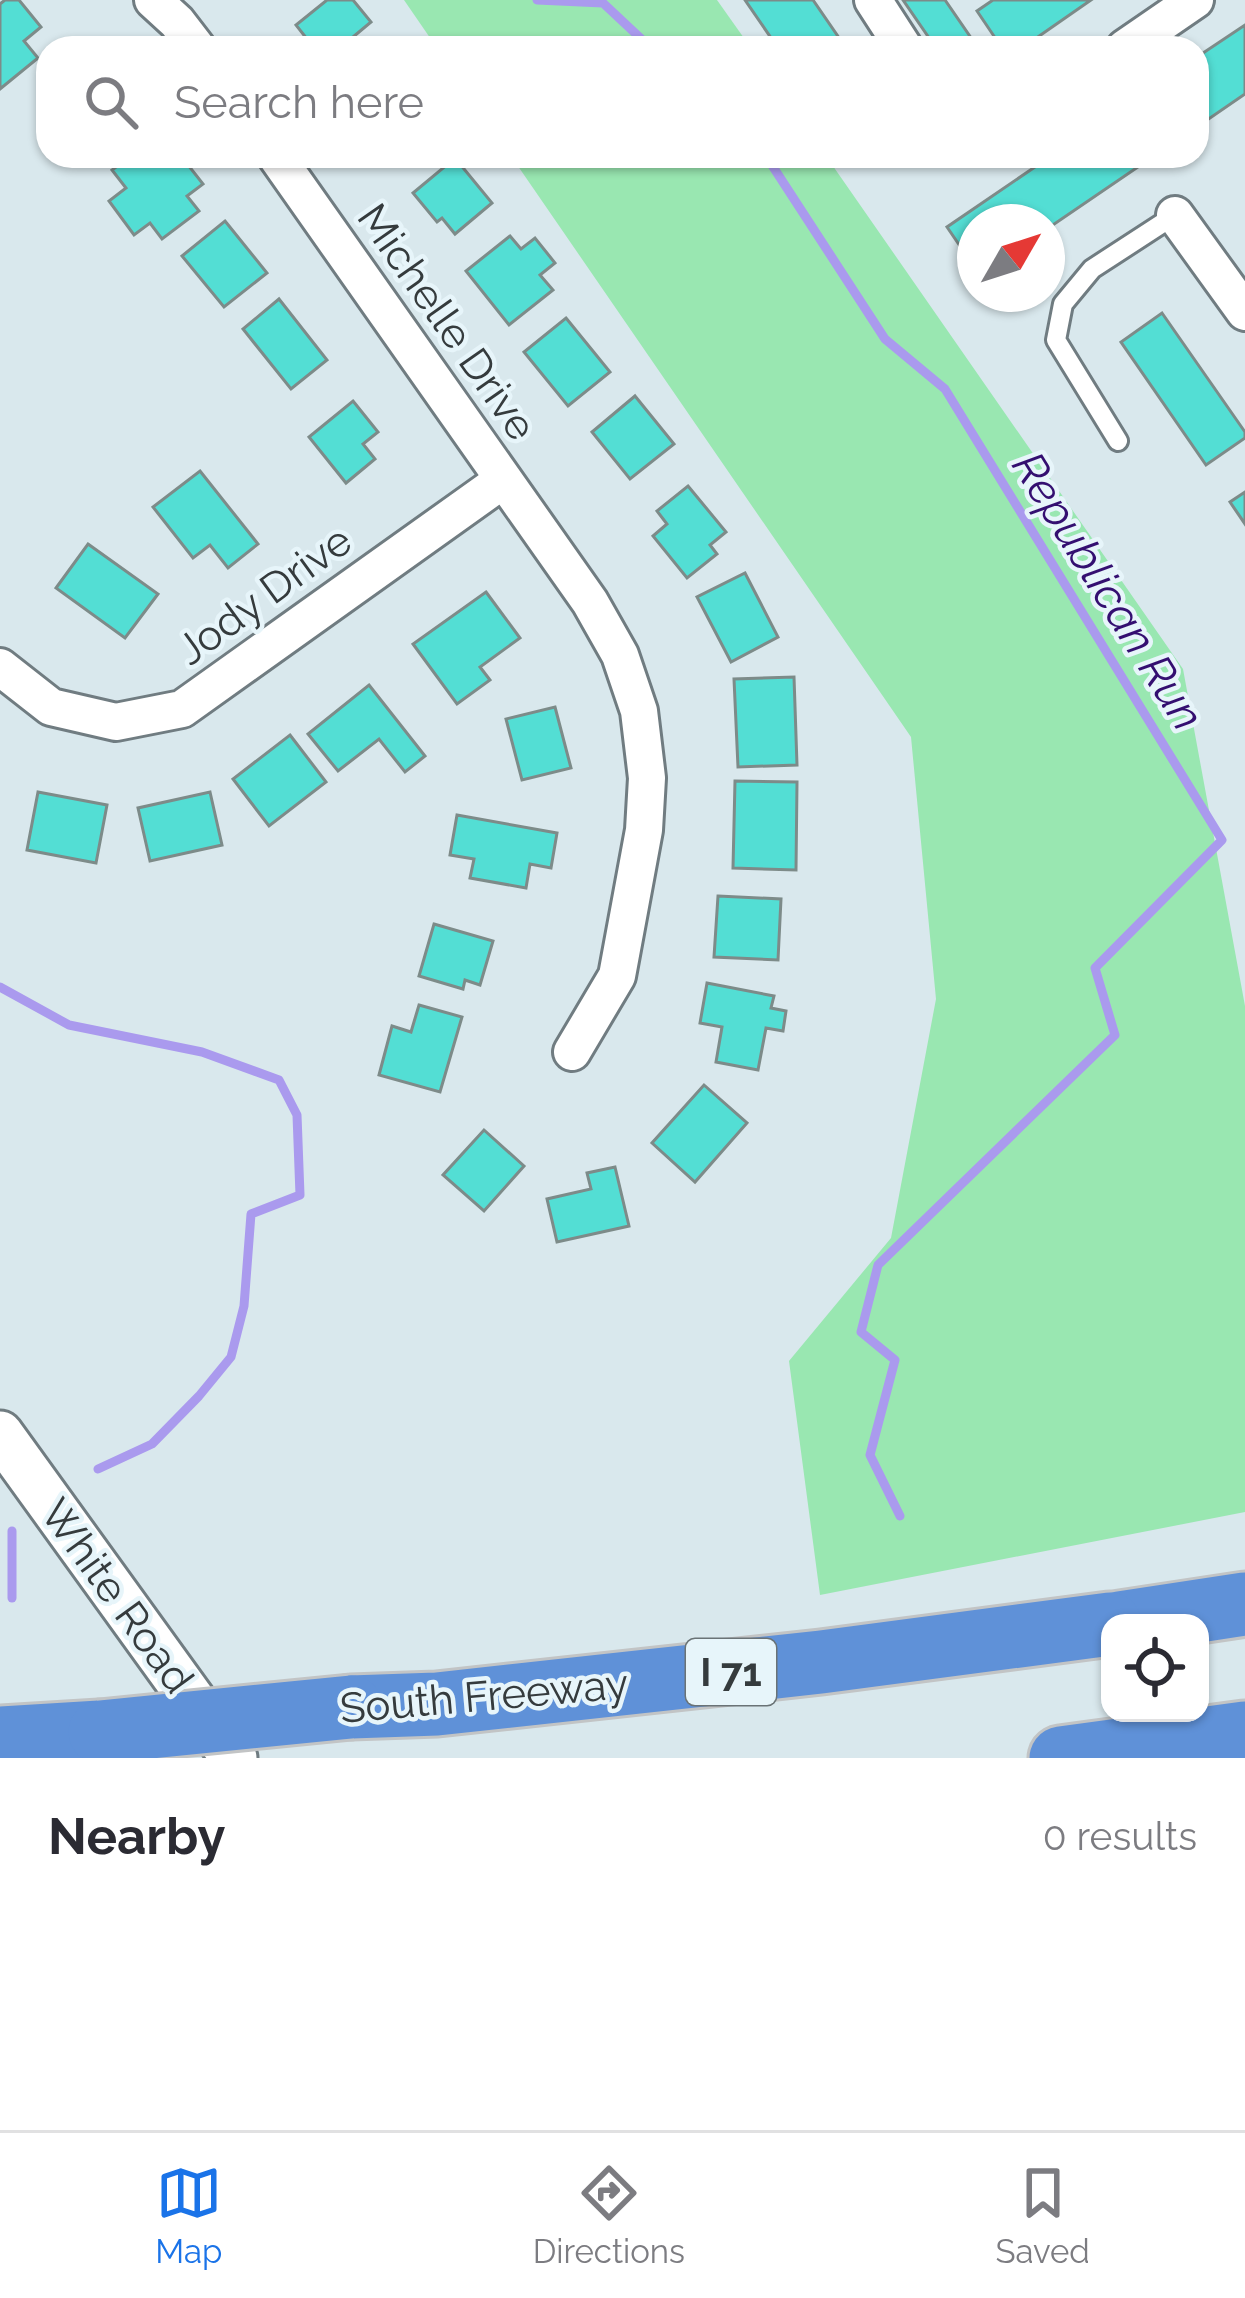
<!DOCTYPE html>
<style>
body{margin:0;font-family:Raleway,sans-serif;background:#f7f7f7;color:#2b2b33}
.controls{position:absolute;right:36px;bottom:36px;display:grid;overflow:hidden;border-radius:24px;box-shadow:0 3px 9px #0004}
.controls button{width:108px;height:108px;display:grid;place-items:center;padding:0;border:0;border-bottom:3px solid #e1e1e2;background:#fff;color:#2b2b33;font:60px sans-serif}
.compass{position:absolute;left:957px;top:204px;width:108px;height:108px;border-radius:50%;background:#fff;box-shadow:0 3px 9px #0004;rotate:51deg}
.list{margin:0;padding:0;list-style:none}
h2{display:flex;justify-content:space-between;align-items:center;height:156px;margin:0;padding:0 48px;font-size:51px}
h2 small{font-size:39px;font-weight:400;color:#7c7c81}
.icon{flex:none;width:66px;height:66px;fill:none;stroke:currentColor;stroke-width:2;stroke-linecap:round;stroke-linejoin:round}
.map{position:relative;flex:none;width:1245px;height:1758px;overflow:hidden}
.search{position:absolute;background:#fff;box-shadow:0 3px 9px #0004;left:36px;right:36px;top:36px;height:132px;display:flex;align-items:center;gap:30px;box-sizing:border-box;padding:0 42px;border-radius:36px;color:#7c7c81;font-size:45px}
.sheet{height:372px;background:#fff}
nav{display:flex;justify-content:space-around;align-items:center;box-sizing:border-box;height:168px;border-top:3px solid #e1e1e2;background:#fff;font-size:33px;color:#7c7c81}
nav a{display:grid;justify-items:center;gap:6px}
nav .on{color:#1a73e8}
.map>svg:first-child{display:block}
.green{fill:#99e7b1}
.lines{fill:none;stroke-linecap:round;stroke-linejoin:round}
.stream{stroke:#aa9aee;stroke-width:9}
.building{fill:#53ded4;stroke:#7d8b89;stroke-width:3}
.service-casing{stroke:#707c81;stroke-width:24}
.minor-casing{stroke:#707c81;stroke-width:42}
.tertiary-casing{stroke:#707c81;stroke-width:51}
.motorway-casing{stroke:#c2c4c5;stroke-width:69}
.service{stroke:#fff;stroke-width:18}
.minor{stroke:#fff;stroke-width:36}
.tertiary{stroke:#fff;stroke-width:45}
.motorway{stroke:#5f91d8;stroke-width:63}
.motorway-bridge-casing{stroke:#c2c4c5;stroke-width:69;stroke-linecap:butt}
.motorway-bridge{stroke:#5f91d8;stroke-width:63}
.labels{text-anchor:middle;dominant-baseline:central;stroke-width:9;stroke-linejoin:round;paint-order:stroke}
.shield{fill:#e7f5fa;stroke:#6a7376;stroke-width:3}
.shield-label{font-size:39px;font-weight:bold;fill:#353b3d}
.street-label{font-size:42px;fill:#353b3d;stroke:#e7f5fa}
.water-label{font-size:45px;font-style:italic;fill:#340f71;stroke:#e7f5fa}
</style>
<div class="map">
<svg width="1245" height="1758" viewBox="0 0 1245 1758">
<rect width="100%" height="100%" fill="#d9e8ed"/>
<!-- green -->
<g class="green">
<path d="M 404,0 L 717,0 L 751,48 L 437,48 Z"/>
<path d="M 511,156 L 826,156 L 1183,669 L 1245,1006 L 1245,1512 L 820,1595 L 789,1361 L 891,1238 L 936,999 L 911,737 Z"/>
</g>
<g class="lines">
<!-- stream -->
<g class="stream">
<path d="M 537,0 L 603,3 L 651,48"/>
<path d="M 766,156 L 885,339 L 945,389 L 1222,840 L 1095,968 L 1115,1035 L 878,1265 L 861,1332 L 895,1360 L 870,1455 L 900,1516"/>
<path d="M 0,987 L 69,1025 L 202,1052 L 279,1080 L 297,1115 L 300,1195 L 251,1214 L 244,1306 L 231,1357 L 199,1396 L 152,1444 L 98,1469"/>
<path d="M 12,1598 L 12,1531"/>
</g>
</g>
<!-- building -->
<g class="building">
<path d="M 5,0 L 19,0 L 41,27 L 24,41 L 38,58 L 0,89 L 0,4 Z"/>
<path d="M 327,0 L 353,0 L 371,22 L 353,37 L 362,48 L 314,48 L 296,25 Z"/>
<path d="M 745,0 L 813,0 L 846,48 L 778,48 Z"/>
<path d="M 903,0 L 945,0 L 978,48 L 936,48 Z"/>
<path d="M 993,0 L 1091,0 L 1022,48 L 1002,48 L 977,11 Z"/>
<path d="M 1245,25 L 1245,94 L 1197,127 L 1197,57 Z"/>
<path d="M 131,156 L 181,156 L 203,184 L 187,196 L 199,211 L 162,239 L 150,223 L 134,235 L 109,201 L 126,188 L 112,170 Z"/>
<path d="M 1051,156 L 1154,156 L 1047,229 L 1047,222 L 975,222 L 975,268 L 947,227 Z"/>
<path d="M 455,158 L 492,203 L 455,234 L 442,218 L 437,222 L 413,193 Z"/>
<path d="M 225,221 L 267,273 L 224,307 L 182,256 Z"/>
<path d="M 510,236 L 521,249 L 535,238 L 555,263 L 540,275 L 553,290 L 509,325 L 466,271 Z"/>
<path d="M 279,299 L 327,360 L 291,389 L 243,329 Z"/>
<path d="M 1162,313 L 1245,432 L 1245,438 L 1206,465 L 1121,342 Z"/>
<path d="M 566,318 L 610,372 L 568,406 L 524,352 Z"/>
<path d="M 635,396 L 674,444 L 630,479 L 592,432 Z"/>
<path d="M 353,401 L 378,432 L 363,444 L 375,459 L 346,483 L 309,437 Z"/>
<path d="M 200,471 L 258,544 L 228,568 L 210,545 L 193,558 L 153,507 Z"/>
<path d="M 688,486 L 726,532 L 710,545 L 717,554 L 687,578 L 653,536 L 667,524 L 657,511 Z"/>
<path d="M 1245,492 L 1245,524 L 1230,502 Z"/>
<path d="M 88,544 L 158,594 L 125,638 L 56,588 Z"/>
<path d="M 745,573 L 778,637 L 731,662 L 697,597 Z"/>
<path d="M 486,592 L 520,638 L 480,667 L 490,680 L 457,704 L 413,644 Z"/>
<path d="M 794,677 L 797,765 L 738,767 L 734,679 Z"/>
<path d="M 369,685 L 425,756 L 405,772 L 379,739 L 338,771 L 308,734 Z"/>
<path d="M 555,707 L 571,768 L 522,780 L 506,719 Z"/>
<path d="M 290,735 L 326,782 L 269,826 L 233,779 Z"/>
<path d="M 735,781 L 797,782 L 796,870 L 733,868 Z"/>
<path d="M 38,792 L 107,805 L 96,863 L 27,850 Z"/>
<path d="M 210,792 L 222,845 L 150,861 L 138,808 Z"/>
<path d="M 457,815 L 557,833 L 551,868 L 530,864 L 526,888 L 470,878 L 474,859 L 450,855 Z"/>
<path d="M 718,896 L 781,899 L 778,960 L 714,957 Z"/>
<path d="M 434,924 L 493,941 L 480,985 L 465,980 L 463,989 L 419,976 Z"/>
<path d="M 707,983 L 774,996 L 771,1008 L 786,1011 L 783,1031 L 766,1028 L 758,1070 L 716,1062 L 722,1027 L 700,1023 Z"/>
<path d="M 419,1005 L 462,1017 L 440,1092 L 379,1075 L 392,1026 L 411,1032 Z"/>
<path d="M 704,1085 L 747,1123 L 695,1182 L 652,1143 Z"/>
<path d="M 484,1130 L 524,1166 L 484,1211 L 443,1175 Z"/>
<path d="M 615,1167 L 629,1226 L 557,1242 L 547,1199 L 591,1189 L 587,1173 Z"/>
</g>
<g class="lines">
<defs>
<path id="service" d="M 1118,441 L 1056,340 L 1063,304 L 1092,269 L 1175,215"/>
<g id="minor">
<path d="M 153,0 L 177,22 L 197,48"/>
<path d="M 873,0 L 904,48"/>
<path d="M 1125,48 L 1195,0"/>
<path d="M 276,156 L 590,602 L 620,655 L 639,711 L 647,778 L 644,830 L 617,976 L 572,1052"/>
<path d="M 1175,215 L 1245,312"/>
<path d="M 0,667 L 51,707 L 116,722 L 182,709 L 503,480"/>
</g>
<path id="tertiary" d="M 0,1434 L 234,1758"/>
<g id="motorway">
<path d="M 1120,1623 L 1245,1604"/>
<path d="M 351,1707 L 437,1704 L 821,1662 L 1110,1624"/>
<path d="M 0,1738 L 100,1732"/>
<path d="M 1061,1758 L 1245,1733"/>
</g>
</defs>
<!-- service casing -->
<use href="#service" class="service-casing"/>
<!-- minor casing -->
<use href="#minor" class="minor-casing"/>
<!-- tertiary casing -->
<use href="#tertiary" class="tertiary-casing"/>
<!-- motorway casing -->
<use href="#motorway" class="motorway-casing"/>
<!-- service -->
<use href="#service" class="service"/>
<!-- minor -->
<use href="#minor" class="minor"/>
<!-- tertiary -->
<use href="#tertiary" class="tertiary"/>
<!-- motorway -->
<use href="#motorway" class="motorway"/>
<defs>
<path id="motorway-bridge" d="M 100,1732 L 351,1707"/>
</defs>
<!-- motorway-bridge casing -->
<use href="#motorway-bridge" class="motorway-bridge-casing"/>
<!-- motorway-bridge -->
<use href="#motorway-bridge" class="motorway-bridge"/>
</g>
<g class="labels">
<!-- shield labels -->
<rect class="shield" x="686" y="1639" width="90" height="66" rx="9"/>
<g class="shield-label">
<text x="731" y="1672">I 71</text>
</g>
<!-- street labels -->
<g class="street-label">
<text transform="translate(447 322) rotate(55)">Michelle Drive</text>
<text transform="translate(264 595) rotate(-36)">Jody Drive</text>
<text transform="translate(117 1596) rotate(54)">White Road</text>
<text transform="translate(484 1696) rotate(-5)">South Freeway</text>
</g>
<!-- water labels -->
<g class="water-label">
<text transform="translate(1108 591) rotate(58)">Republican Run</text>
</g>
</g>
</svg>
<div class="controls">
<button><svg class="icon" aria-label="locate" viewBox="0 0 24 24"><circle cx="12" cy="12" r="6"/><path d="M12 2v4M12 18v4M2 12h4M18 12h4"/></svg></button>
</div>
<svg class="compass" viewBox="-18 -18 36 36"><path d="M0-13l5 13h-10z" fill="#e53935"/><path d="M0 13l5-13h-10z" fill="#7c7c81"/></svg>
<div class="search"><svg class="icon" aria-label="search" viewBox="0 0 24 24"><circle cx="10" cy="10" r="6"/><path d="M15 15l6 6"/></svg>Search here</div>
</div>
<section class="sheet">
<h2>Nearby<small>0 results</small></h2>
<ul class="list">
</ul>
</section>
<nav>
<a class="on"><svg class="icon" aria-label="map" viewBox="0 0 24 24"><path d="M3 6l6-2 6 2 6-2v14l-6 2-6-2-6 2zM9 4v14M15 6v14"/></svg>Map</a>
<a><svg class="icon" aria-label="directions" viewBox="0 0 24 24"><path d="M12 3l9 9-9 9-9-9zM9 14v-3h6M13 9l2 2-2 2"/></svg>Directions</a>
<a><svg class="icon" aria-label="saved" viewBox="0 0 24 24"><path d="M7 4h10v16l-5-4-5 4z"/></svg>Saved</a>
</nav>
